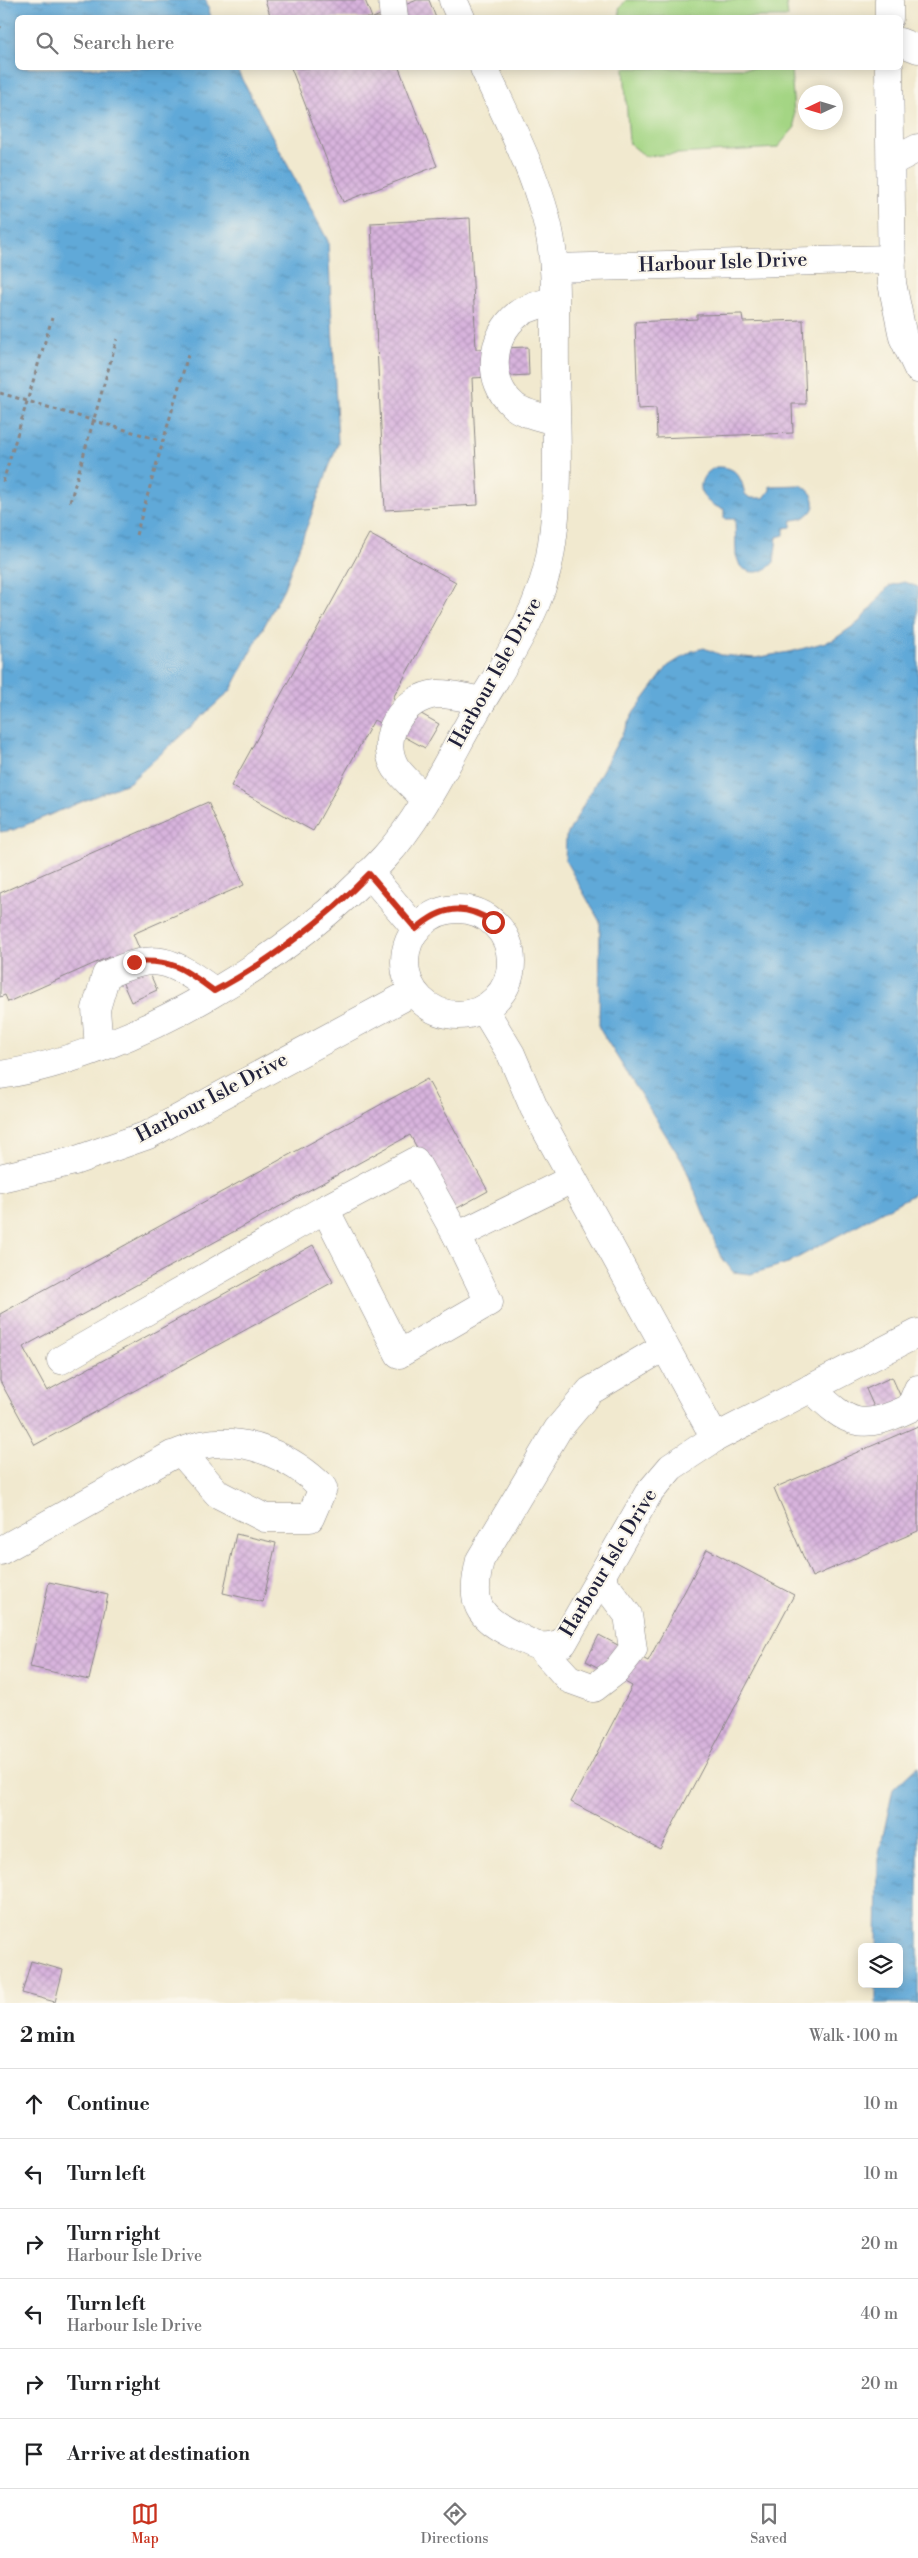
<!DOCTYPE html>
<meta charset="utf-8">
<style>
body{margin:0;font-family:"Libre Bodoni",serif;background:#f6f6f6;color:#202124}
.controls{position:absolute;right:15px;bottom:15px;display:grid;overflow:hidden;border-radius:8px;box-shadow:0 2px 12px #0003}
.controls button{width:45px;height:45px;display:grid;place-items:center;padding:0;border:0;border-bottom:1px solid #e0e0e0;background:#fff;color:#202124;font:25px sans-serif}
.compass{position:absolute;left:798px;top:85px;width:45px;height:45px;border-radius:50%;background:#fff;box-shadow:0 2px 12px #0003;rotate:266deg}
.stop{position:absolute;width:15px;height:15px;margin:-11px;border:4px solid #c8321e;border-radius:50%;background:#fff}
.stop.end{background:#c8321e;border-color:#fff;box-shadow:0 1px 5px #0008}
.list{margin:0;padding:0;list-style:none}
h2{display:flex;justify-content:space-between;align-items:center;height:65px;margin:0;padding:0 20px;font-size:21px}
h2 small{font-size:16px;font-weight:400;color:#757577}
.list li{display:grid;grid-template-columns:32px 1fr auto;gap:15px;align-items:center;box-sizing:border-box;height:70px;padding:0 20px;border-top:1px solid #e0e0e0}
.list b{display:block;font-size:19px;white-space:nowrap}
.list p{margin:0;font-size:16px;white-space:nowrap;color:#757577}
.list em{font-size:16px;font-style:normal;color:#757577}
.icon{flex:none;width:28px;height:28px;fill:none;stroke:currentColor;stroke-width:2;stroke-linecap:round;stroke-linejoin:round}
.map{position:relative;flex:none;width:918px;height:2003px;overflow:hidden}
.search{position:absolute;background:#fff;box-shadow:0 2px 12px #0003;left:15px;right:15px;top:15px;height:55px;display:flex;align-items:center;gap:12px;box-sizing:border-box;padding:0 18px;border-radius:8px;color:#757577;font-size:19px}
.sheet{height:485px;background:#fff}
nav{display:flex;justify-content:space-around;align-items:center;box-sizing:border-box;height:70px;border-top:1px solid #e0e0e0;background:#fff;font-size:14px;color:#757577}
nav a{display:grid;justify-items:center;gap:2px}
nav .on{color:#c8321e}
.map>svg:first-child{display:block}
.pitch{fill:#a4d584;stroke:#637c60}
.water{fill:url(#water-ripples);stroke:#41668a}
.building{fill:url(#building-cross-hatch)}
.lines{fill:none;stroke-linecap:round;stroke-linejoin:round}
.minor-casing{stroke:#8a8685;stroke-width:29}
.path{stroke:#8a8685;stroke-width:3;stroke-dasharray:4 4;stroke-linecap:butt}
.minor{stroke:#fff;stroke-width:28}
.route{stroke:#c8321e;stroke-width:6}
.labels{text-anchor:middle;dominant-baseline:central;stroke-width:4.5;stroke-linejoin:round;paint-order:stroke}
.street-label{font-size:20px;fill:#22223b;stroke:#fbf7ec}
</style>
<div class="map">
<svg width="918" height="2003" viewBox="0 0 918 2003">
<defs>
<pattern id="water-ripples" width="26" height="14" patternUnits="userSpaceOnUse" patternTransform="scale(1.25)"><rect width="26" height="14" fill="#60a9d8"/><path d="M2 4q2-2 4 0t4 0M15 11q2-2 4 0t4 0" fill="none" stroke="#4f89b0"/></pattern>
<pattern id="building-cross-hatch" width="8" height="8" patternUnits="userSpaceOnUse" patternTransform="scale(1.25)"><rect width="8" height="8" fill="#d8b4dd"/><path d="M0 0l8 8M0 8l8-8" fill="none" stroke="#b99abf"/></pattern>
</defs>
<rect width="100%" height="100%" fill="#fbf7ec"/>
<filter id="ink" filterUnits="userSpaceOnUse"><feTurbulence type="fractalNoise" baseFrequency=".02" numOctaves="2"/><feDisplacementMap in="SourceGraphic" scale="10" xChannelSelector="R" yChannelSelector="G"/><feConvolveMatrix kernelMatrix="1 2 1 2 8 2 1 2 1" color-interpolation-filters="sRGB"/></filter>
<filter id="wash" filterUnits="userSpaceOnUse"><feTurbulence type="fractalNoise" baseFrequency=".0096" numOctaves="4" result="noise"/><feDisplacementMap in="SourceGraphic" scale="20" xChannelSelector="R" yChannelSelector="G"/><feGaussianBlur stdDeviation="1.12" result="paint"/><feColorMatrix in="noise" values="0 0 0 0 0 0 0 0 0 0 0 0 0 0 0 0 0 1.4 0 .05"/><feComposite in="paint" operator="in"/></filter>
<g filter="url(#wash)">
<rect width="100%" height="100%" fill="#f1e9cf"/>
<!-- pitch -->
<g class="pitch">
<path d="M 626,0 L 786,0 L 788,17 L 620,17 L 619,9 Z"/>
<path d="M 624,68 L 791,68 L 795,127 L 777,148 L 645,156 L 629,143 Z"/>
</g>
<!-- water -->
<g class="water">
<path d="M 0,0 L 206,0 L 211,17 L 18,18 L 18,68 L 236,68 L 328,241 L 338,443 L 284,588 L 231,690 L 130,782 L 13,830 L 0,832 Z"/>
<path d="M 716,467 C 737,466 741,477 745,494 L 750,498 L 764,498 L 770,490 L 770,486 L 801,485 C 823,497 816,519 792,520 L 791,527 L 784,528 L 784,535 L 777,537 L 774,562 C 765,573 751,576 740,566 L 736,555 L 735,519 L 724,519 L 724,509 C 699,504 691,479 716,467 Z"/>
<path d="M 904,582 L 918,587 L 918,1192 L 788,1263 L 751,1274 L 733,1272 L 720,1255 L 684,1164 L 599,1028 L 600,922 L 565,860 L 566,837 L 634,712 L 668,666 L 692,651 L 704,648 L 721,655 L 755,658 L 794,651 L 833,640 L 859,622 L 889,586 Z"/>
<path d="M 918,1766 L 918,2003 L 876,2003 L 876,1984 L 899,1984 L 899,1947 L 877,1947 L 878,1859 L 893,1789 Z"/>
</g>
<g id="blocks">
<!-- building -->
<g class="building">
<path d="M 265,0 L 365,0 L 372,18 L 271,18 Z"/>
<path d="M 417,0 L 429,0 L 436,18 L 373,18 Z"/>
<path d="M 291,68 L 399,68 L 437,166 L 343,202 Z"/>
<path d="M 470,218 L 476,349 L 528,347 L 529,375 L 472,378 L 478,505 L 385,510 L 371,223 Z"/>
<path d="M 742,314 L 743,322 L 803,320 L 806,404 L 792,404 L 793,433 L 657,438 L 656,408 L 638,409 L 635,322 L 697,319 L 697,315 Z"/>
<path d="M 369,534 L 456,582 L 393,698 L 439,724 L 425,748 L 374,720 L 313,831 L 231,786 Z"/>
<path d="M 208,802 L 244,885 L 133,934 L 157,990 L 131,1002 L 111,956 L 8,1002 L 5,995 L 0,997 L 0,893 Z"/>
<path d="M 427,1079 L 488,1191 L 452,1211 L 410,1135 L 23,1347 L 47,1391 L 313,1245 L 333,1282 L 35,1445 L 0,1381 L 0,1314 Z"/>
<path d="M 892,1377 L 911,1420 L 885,1432 L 866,1389 Z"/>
<path d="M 918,1426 L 918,1531 L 812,1577 L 774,1488 Z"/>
<path d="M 236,1534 L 276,1543 L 263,1602 L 223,1593 Z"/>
<path d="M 707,1549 L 794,1595 L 660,1849 L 571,1802 L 632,1686 L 586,1661 L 599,1635 L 648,1661 Z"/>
<path d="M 49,1582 L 108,1595 L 89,1680 L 30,1667 Z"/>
<path d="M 31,1961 L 63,1970 L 55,2002 L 22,1993 Z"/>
</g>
</g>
</g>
<g filter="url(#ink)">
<use href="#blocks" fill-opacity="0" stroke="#8a8685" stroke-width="1"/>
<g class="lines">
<defs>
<g id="minor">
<path d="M 392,0 L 394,18"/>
<path d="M 453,0 L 461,18"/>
<path d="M 889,0 L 889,18"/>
<path d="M 900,42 L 918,49"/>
<path d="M 889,68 L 892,283 L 903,337 L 918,369"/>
<path d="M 891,162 L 918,148"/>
<path d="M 554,268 L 892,259"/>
<path d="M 554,300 C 544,304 527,307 518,314 C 490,337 486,381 513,405 C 522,414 544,417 556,422"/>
<path d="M 425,799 C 416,789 404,779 396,768 C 377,737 403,697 437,694 C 451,693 468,699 482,701"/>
<path d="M 369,873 L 416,929"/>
<circle cx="458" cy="962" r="53"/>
<path d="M 484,1009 L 511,1054 L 534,1108 L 715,1438"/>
<path d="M 99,1048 L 96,1009 L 106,975 C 158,951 170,960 214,991"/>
<path d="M 0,1075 C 132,1055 296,956 385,857 C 423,815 450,756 478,708 C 507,659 540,612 550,556 C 561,494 556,429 555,367 C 554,318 559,266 546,218 C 532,165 506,117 484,68"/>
<path d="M 0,1178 L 74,1161 L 148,1135 L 413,992"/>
<path d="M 325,1209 L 415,1161 L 457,1236"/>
<path d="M 664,1347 L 590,1391 L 558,1429 L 480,1560 C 470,1603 476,1617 516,1636 C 538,1647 538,1649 563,1643 L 648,1494 L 671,1467 L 715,1438 L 918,1333"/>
<path d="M 61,1360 L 325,1209 L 399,1354 L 489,1302 L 457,1236 L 572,1179"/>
<path d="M 811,1388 C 849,1426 861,1431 910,1408 L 918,1389"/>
<path d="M 0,1551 L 172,1455 C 182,1452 192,1447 202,1445 C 247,1436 292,1457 323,1488 L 310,1518 L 265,1518 L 218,1494 L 181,1452"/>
<path d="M 541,1648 L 569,1679 L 594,1688 L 616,1671 L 633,1649 L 628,1615 L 600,1578"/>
</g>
</defs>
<!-- minor casing -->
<use href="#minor" class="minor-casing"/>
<!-- path -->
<g class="path">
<path d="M 0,27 L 1,28"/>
<path d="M 0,393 L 163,441"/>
<path d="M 3,482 L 52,318"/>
<path d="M 70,502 L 117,339"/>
<path d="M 136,535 L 188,355"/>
</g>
<!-- minor -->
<use href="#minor" class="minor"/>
</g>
</g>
<g class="lines" filter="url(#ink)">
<!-- route -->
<path class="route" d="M 134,962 C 173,959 184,969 214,991 C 266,964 329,916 369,874 L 416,929 C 442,906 464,903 493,922"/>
</g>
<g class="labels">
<!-- street labels -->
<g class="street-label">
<text transform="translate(723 263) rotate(-2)">Harbour Isle Drive</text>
<text transform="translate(496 673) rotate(-61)">Harbour Isle Drive</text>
<text transform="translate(212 1098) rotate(-28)">Harbour Isle Drive</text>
<text transform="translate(609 1563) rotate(-59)">Harbour Isle Drive</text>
</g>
</g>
</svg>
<div class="controls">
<button><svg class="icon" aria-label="layers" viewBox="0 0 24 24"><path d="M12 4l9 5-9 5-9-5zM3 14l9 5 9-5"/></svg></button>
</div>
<svg class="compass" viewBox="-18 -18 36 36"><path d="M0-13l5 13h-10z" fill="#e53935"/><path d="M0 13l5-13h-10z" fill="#757577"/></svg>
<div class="stop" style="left:493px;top:922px"></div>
<div class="stop end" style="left:134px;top:962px"></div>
<div class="search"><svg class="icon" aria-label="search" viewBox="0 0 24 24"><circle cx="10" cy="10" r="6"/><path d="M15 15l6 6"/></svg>Search here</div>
</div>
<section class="sheet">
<h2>2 min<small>Walk · 100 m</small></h2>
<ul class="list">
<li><svg class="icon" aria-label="ahead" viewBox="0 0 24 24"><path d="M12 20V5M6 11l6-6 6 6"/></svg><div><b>Continue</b></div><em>10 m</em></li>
<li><svg class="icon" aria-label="left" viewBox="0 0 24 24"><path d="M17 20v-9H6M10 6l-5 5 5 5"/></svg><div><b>Turn left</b></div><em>10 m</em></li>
<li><svg class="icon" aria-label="right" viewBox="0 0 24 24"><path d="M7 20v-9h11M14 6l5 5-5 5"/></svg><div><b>Turn right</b><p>Harbour Isle Drive</p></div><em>20 m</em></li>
<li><svg class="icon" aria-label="left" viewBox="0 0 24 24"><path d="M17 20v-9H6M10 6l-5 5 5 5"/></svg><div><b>Turn left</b><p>Harbour Isle Drive</p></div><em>40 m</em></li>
<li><svg class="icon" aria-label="right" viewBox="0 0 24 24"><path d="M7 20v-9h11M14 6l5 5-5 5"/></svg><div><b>Turn right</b></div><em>20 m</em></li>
<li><svg class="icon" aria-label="arrive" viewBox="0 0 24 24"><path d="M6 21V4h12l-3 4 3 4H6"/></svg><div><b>Arrive at destination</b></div></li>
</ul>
</section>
<nav>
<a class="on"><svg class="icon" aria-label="map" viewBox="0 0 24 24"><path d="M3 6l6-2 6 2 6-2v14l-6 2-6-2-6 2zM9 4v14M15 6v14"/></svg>Map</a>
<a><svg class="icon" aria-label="directions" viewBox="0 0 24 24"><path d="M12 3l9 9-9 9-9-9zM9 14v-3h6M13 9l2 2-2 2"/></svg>Directions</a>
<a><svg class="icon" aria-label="saved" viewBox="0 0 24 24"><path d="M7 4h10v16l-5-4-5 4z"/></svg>Saved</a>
</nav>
